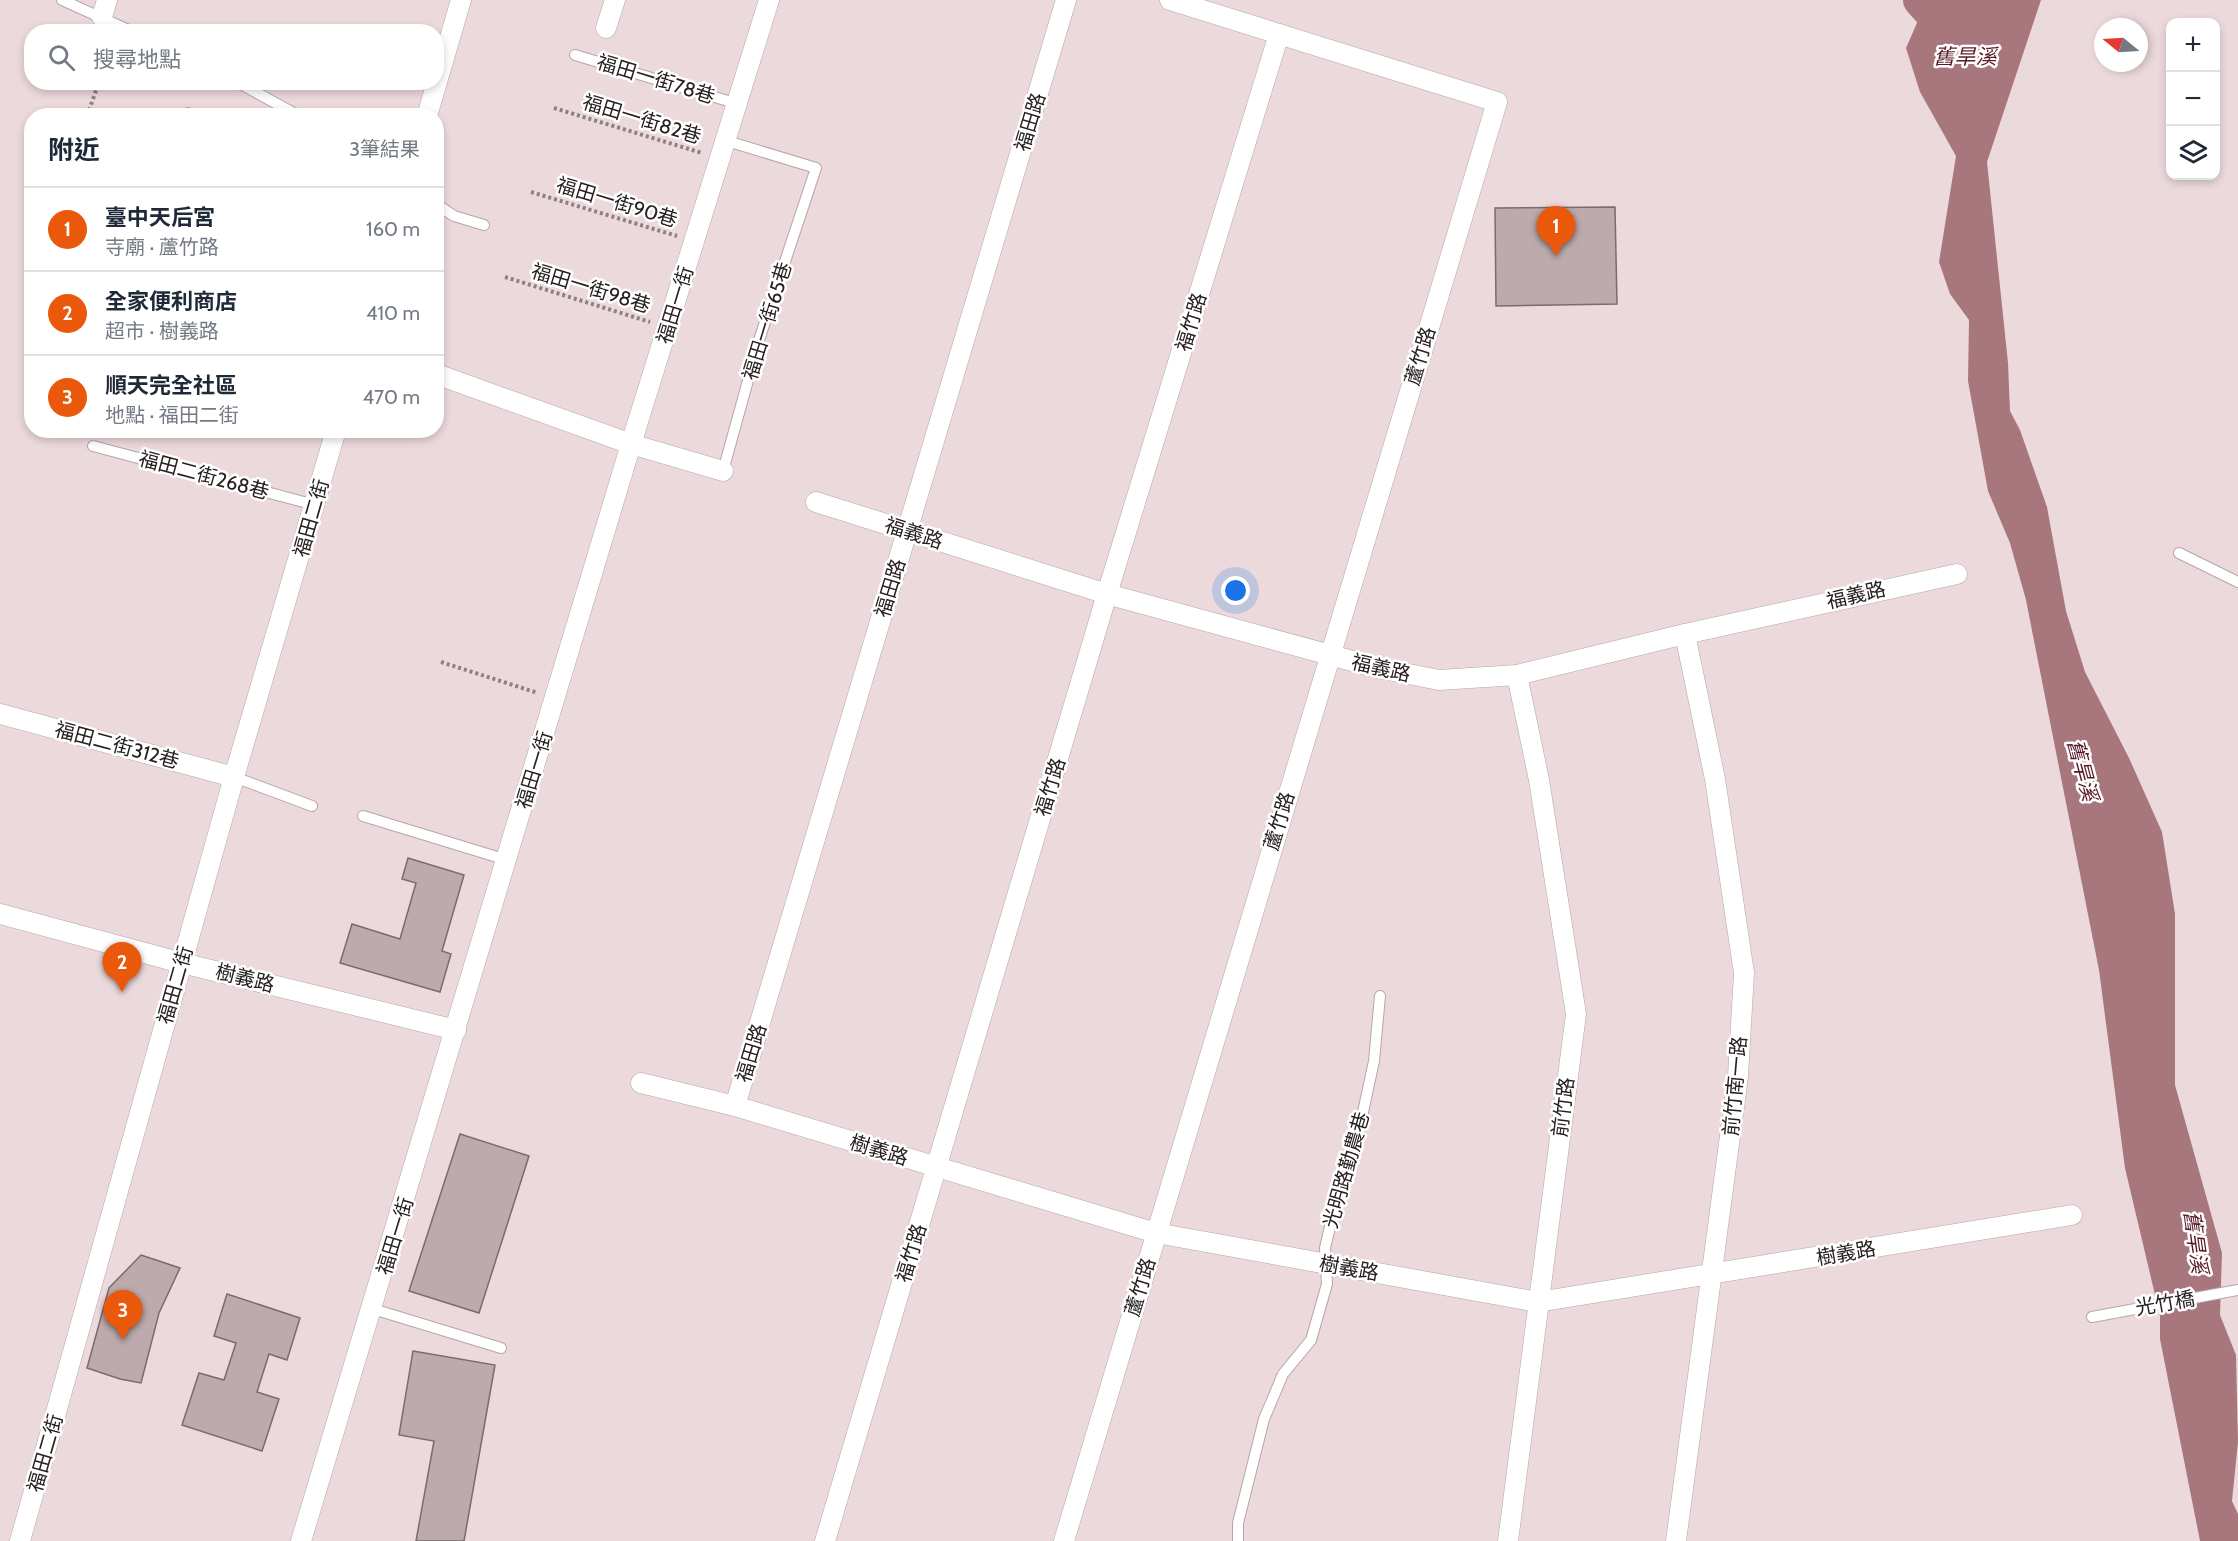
<!DOCTYPE html>
<html lang="zh-TW">
<meta charset="utf-8">
<style>
body{margin:0;font-family:Cabin,"Noto Sans TC",sans-serif;background:#f6f6f7;color:#1f2937}
.controls{position:absolute;right:18px;top:18px;display:grid;overflow:hidden;border-radius:12px;box-shadow:0 3px 9px #0003}
.controls button{width:54px;height:54px;display:grid;place-items:center;padding:0;border:0;border-bottom:2px solid #e0e1e3;background:#fff;color:#1f2937;font:30px sans-serif}
.compass{position:absolute;left:2094px;top:18px;width:54px;height:54px;border-radius:50%;background:#fff;box-shadow:0 3px 9px #0003;rotate:288deg}
.you{position:absolute;left:1236px;top:591px;width:21px;height:21px;margin:-15px;border:4px solid #fff;border-radius:50%;background:#1a73e8;box-shadow:0 0 0 9px #1a73e833}
.badge{display:grid;place-items:center;width:39px;height:39px;border-radius:50%;background:#ea580c;color:#fff;font-size:20px;font-weight:700}
.pin{position:absolute;translate:-50% -50px;filter:drop-shadow(0 2px 3px #0008)}
.pin::after{content:'';position:absolute;top:32px;width:21px;height:18px;background:inherit;clip-path:polygon(0 0,100% 0,50% 100%)}
.list{margin:0;padding:0;list-style:none}
h2{display:flex;justify-content:space-between;align-items:center;height:78px;margin:0;padding:0 24px;font-size:26px}
h2 small{font-size:20px;font-weight:400;color:#747a83}
.list li{display:grid;grid-template-columns:39px 1fr auto;gap:18px;align-items:center;box-sizing:border-box;height:84px;padding:0 24px;border-top:2px solid #e0e1e3}
.list b{display:block;font-size:22px;white-space:nowrap}
.list p{margin:0;font-size:20px;white-space:nowrap;color:#747a83}
.list em{font-size:20px;font-style:normal;color:#747a83}
.icon{flex:none;width:33px;height:33px;fill:none;stroke:currentColor;stroke-width:2;stroke-linecap:round;stroke-linejoin:round}
.map{position:relative;flex:none;width:2238px;height:1541px;overflow:hidden}
.search{position:absolute;background:#fff;box-shadow:0 3px 9px #0003;left:24px;top:24px;width:420px;height:66px;display:flex;align-items:center;gap:15px;box-sizing:border-box;padding:0 21px;border-radius:24px;color:#747a83;font-size:22px}
.panel{position:absolute;background:#fff;box-shadow:0 3px 9px #0003;left:24px;top:108px;width:420px;height:330px;border-radius:24px}
.map>svg:first-child{display:block}
.water{fill:#a8767d}
.lines{fill:none;stroke-linecap:round;stroke-linejoin:round}
.river{stroke:#a8767d;stroke-width:34}
.building{fill:#bcaaac;stroke:#7b6b6d;stroke-width:1.5}
.service-casing{stroke:#b7a5a7;stroke-width:12}
.minor-casing{stroke:#b7a5a7;stroke-width:21}
.path{stroke:#8d8081;stroke-width:4;stroke-dasharray:3 3;stroke-linecap:butt}
.service{stroke:#fff;stroke-width:10}
.minor{stroke:#fff;stroke-width:20}
.labels{text-anchor:middle;dominant-baseline:central;stroke-width:5;stroke-linejoin:round;paint-order:stroke}
.street-label{font-size:20px;fill:#272021;stroke:#fff}
.water-label{font-size:21px;font-style:italic;fill:#5a1a28;stroke:#fff}
</style>
<div class="map">
<svg width="2238" height="1541" viewBox="0 0 2238 1541">
<rect width="100%" height="100%" fill="#ecd9db"/>
<!-- water -->
<path class="water" d="M 1927,0 L 2041,0 L 1987,162 L 2008,363 L 2010,411 L 2020,430 L 2047,507 L 2066,611 L 2085,672 L 2129,758 L 2162,832 L 2175,914 L 2175,1085 L 2222,1253 L 2220,1315 L 2236,1355 L 2238,1442 L 2232,1501 L 2238,1514 L 2238,1541 L 2200,1541 L 2160,1339 L 2160,1316 L 2125,1168 L 2099,970 L 2026,600 L 2010,543 L 1988,491 L 1968,381 L 1969,320 L 1950,294 L 1939,262 L 1956,156 L 1920,92 L 1906,48 Z"/>
<g class="lines">
<!-- river -->
<path class="river" d="M 1920,0 L 1957,41"/>
</g>
<!-- building -->
<g class="building">
<path d="M 1615,207 L 1617,304 L 1496,306 L 1495,208 Z"/>
<path d="M 408,858 L 464,875 L 442,951 L 451,954 L 440,992 L 340,963 L 352,924 L 400,939 L 416,883 L 402,879 Z"/>
<path d="M 460,1134 L 529,1156 L 479,1313 L 409,1291 Z"/>
<path d="M 141,1255 L 180,1268 L 159,1313 L 141,1383 L 120,1379 L 87,1368 L 109,1288 Z"/>
<path d="M 227,1294 L 300,1318 L 287,1360 L 269,1354 L 257,1392 L 279,1399 L 262,1451 L 182,1425 L 199,1373 L 224,1380 L 236,1343 L 214,1336 Z"/>
<path d="M 413,1351 L 495,1365 L 464,1541 L 416,1541 L 434,1441 L 399,1435 Z"/>
</g>
<g class="lines">
<defs>
<g id="service">
<path d="M 62,0 L 133,32"/>
<path d="M 575,55 L 738,104"/>
<path d="M 237,82 L 299,116"/>
<path d="M 187,116 L 188,113"/>
<path d="M 436,204 L 454,216 L 484,225"/>
<path d="M 93,446 L 315,505"/>
<path d="M 723,471 L 760,337 L 816,168 L 727,141"/>
<path d="M 2179,553 L 2238,582"/>
<path d="M 234,777 L 312,806"/>
<path d="M 363,816 L 507,860"/>
<path d="M 373,1309 L 501,1348"/>
<path d="M 2092,1317 L 2238,1290"/>
<path d="M 1238,1541 L 1238,1523 L 1264,1419 L 1283,1374 L 1311,1340 L 1327,1284 L 1325,1248 L 1335,1206 L 1357,1140 L 1374,1061 L 1380,996"/>
</g>
<g id="minor">
<path d="M 102,17 L 107,0"/>
<path d="M 606,28 L 615,0"/>
<path d="M 427,116 L 461,0"/>
<path d="M 436,374 L 631,444 L 723,471"/>
<path d="M 816,502 L 1107,594 L 1378,668 L 1439,680 L 1517,675 L 1685,634 L 1957,574"/>
<path d="M 0,714 L 234,777"/>
<path d="M 0,914 L 182,963 L 456,1030"/>
<path d="M 641,1083 L 735,1106 L 1156,1233 L 1538,1302 L 2072,1215"/>
<path d="M 735,1106 L 1066,0"/>
<path d="M 20,1541 L 234,777 L 336,430"/>
<path d="M 301,1541 L 631,444 L 769,0"/>
<path d="M 825,1541 L 1107,594 L 1279,34"/>
<path d="M 1064,1541 L 1497,102 L 1170,0"/>
<path d="M 1508,1541 L 1576,1014 L 1539,780 L 1517,675"/>
<path d="M 1676,1541 L 1738,1076 L 1744,973 L 1715,779 L 1685,634"/>
</g>
</defs>
<!-- service casing -->
<use href="#service" class="service-casing"/>
<!-- minor casing -->
<use href="#minor" class="minor-casing"/>
<!-- path -->
<g class="path">
<path d="M 554,108 L 702,153"/>
<path d="M 87,116 L 99,82"/>
<path d="M 531,192 L 677,236"/>
<path d="M 505,277 L 650,322"/>
<path d="M 441,662 L 538,693"/>
</g>
<!-- service -->
<use href="#service" class="service"/>
<!-- minor -->
<use href="#minor" class="minor"/>
</g>
<g class="labels">
<!-- street labels -->
<g class="street-label">
<text transform="translate(656 79) rotate(17)">福田一街78巷</text>
<text transform="translate(642 119) rotate(17)">福田一街82巷</text>
<text transform="translate(1030 122) rotate(-73)">福田路</text>
<text transform="translate(617 202) rotate(17)">福田一街90巷</text>
<text transform="translate(591 288) rotate(17)">福田一街98巷</text>
<text transform="translate(675 305) rotate(-73)">福田一街</text>
<text transform="translate(767 321) rotate(-73)">福田一街65巷</text>
<text transform="translate(1191 322) rotate(-73)">福竹路</text>
<text transform="translate(1420 356) rotate(-73)">蘆竹路</text>
<text transform="translate(204 475) rotate(15)">福田二街268巷</text>
<text transform="translate(311 518) rotate(-74)">福田二街</text>
<text transform="translate(914 533) rotate(18)">福義路</text>
<text transform="translate(890 588) rotate(-73)">福田路</text>
<text transform="translate(1856 595) rotate(-13)">福義路</text>
<text transform="translate(1381 668) rotate(13)">福義路</text>
<text transform="translate(117 745) rotate(15)">福田二街312巷</text>
<text transform="translate(534 770) rotate(-73)">福田一街</text>
<text transform="translate(1050 787) rotate(-73)">福竹路</text>
<text transform="translate(1279 821) rotate(-73)">蘆竹路</text>
<text transform="translate(245 978) rotate(14)">樹義路</text>
<text transform="translate(175 985) rotate(-74)">福田二街</text>
<text transform="translate(751 1053) rotate(-73)">福田路</text>
<text transform="translate(1735 1086) rotate(-85)">前竹南一路</text>
<text transform="translate(1563 1107) rotate(-83)">前竹路</text>
<text transform="translate(879 1150) rotate(17)">樹義路</text>
<text transform="translate(1346 1170) rotate(-74)">光明路勤農巷</text>
<text transform="translate(395 1236) rotate(-73)">福田一街</text>
<text transform="translate(911 1253) rotate(-73)">福竹路</text>
<text transform="translate(1846 1253) rotate(-10)">樹義路</text>
<text transform="translate(1349 1268) rotate(10)">樹義路</text>
<text transform="translate(1140 1287) rotate(-73)">蘆竹路</text>
<text transform="translate(2165 1303) rotate(-10)">光竹橋</text>
<text transform="translate(45 1453) rotate(-74)">福田二街</text>
</g>
<!-- water labels -->
<g class="water-label">
<text x="1965" y="56">舊旱溪</text>
<text transform="translate(2083 770) rotate(75)">舊旱溪</text>
<text transform="translate(2196 1242) rotate(82)">舊旱溪</text>
</g>
</g>
</svg>
<div class="controls">
<button>+</button>
<button>−</button>
<button><svg class="icon" aria-label="layers" viewBox="0 0 24 24"><path d="M12 4l9 5-9 5-9-5zM3 14l9 5 9-5"/></svg></button>
</div>
<svg class="compass" viewBox="-18 -18 36 36"><path d="M0-13l5 13h-10z" fill="#e53935"/><path d="M0 13l5-13h-10z" fill="#747a83"/></svg>
<div class="you"></div>
<div class="pin badge" style="left:1556px;top:256px">1</div>
<div class="pin badge" style="left:122px;top:992px">2</div>
<div class="pin badge" style="left:123px;top:1340px">3</div>
<div class="search"><svg class="icon" aria-label="search" viewBox="0 0 24 24"><circle cx="10" cy="10" r="6"/><path d="M15 15l6 6"/></svg>搜尋地點</div>
<section class="panel">
<h2>附近<small>3筆結果</small></h2>
<ul class="list">
<li><span class="badge">1</span><div><b>臺中天后宮</b><p>寺廟 · 蘆竹路</p></div><em>160 m</em></li>
<li><span class="badge">2</span><div><b>全家便利商店</b><p>超市 · 樹義路</p></div><em>410 m</em></li>
<li><span class="badge">3</span><div><b>順天完全社區</b><p>地點 · 福田二街</p></div><em>470 m</em></li>
</ul>
</section>
</div>
